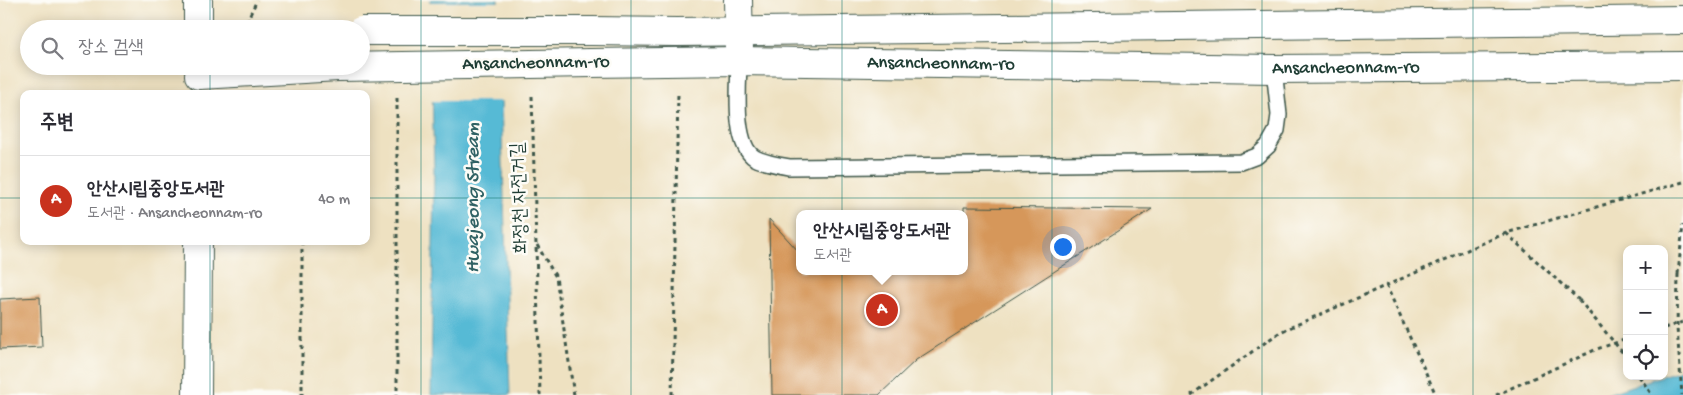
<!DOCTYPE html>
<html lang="ko">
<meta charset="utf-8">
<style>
body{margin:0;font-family:"Gochi Hand","Poor Story",sans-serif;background:#f7f7f7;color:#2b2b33}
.controls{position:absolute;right:15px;bottom:15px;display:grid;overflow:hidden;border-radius:10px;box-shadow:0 2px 12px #0003}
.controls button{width:45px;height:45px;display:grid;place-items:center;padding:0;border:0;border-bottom:1px solid #e1e1e2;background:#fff;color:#2b2b33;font:25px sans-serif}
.you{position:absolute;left:1062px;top:246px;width:18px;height:18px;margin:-12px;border:4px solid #fff;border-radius:50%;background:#1a73e8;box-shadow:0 0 0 8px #1a73e833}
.badge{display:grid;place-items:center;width:32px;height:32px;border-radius:50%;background:#c8321e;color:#fff;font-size:16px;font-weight:700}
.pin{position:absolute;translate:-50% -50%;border:2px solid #fff;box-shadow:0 1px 5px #0006}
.popup{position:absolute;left:796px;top:210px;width:172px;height:65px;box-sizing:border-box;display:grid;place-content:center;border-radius:10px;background:#fff;filter:drop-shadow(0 1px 4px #0005);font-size:16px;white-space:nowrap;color:#7c7c81}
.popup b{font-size:19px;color:#2b2b33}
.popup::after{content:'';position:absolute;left:50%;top:100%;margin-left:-10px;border:10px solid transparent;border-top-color:#fff}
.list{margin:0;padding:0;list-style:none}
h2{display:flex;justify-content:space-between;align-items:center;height:65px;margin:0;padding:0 20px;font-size:21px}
h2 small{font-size:16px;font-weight:400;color:#7c7c81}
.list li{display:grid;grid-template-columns:32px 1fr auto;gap:15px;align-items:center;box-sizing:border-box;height:90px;padding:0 20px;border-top:1px solid #e1e1e2}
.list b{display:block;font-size:19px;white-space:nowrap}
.list p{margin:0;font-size:16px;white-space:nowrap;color:#7c7c81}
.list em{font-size:16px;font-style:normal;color:#7c7c81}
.icon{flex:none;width:28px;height:28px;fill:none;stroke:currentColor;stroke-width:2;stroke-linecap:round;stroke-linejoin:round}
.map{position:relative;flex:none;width:1683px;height:395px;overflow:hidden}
.search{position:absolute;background:#fff;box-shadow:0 2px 12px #0003;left:20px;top:20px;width:350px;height:55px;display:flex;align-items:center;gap:12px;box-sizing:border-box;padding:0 18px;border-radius:28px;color:#7c7c81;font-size:19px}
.panel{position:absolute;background:#fff;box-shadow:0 2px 12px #0003;left:20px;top:90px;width:350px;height:155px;border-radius:10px}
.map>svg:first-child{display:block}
.water{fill:#56bad5;stroke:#3a7c84}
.pier{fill:#eee1c1}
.building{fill:#d6975a}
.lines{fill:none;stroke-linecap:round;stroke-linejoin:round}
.service-casing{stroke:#3e5649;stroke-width:18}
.tertiary-casing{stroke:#3e5649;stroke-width:30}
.path{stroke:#3e5649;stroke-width:3;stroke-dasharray:4 4;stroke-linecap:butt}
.service{stroke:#fff;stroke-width:15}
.tertiary{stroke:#fff;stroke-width:28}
.tertiary-bridge-casing{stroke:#3e5649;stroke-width:30;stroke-linecap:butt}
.path-bridge{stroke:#3e5649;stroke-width:3;stroke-dasharray:4 4;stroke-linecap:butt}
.tertiary-bridge{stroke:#fff;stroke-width:28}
.grid{fill:none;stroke:#0f766e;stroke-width:1;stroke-opacity:0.55}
.labels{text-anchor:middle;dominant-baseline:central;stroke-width:5;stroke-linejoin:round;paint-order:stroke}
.street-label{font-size:19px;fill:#1f3d34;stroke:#fdfcf7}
.water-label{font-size:20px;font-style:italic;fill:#306264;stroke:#fdfcf7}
</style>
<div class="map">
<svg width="1683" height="395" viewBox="0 0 1683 395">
<rect width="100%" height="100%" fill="#fdfcf7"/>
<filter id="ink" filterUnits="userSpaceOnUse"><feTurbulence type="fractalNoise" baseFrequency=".02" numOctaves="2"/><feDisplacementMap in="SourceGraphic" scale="10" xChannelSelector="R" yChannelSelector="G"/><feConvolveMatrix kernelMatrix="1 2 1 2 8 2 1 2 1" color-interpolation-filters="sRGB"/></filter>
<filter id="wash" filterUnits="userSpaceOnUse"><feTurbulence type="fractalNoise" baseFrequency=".0096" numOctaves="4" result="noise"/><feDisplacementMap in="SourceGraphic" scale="20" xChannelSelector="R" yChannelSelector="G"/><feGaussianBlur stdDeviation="1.12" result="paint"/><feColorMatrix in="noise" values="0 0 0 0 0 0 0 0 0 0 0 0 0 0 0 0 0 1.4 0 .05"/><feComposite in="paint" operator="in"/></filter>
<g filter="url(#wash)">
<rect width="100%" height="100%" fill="#eee1c1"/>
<!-- water -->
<g class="water">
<path d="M 430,0 L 498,0 L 510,395 L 431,395 L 434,170 Z"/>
<path d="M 1683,369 L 1683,395 L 1604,395 Z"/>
</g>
<!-- pier -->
<path class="pier" d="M 427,2 L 501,2 L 504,101 L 430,101 Z"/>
<g id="blocks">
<!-- building -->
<g class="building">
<path d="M 964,207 L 1152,209 L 916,360 L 879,395 L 772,395 L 769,219 L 800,253 L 800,271 L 964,271 Z"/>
<path d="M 40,297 L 42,347 L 0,349 L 0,299 Z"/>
</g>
</g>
</g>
<g filter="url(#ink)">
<use href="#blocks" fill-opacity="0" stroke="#3e5649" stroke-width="1"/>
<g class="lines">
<defs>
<path id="service" d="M 739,61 C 739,84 732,144 755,158 C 765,163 777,165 789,167 L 1241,162 L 1257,156 L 1268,146 L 1277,130 L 1279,115 L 1274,69"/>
<g id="tertiary">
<path d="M 198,0 L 198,29"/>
<path d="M 738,0 L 739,49"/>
<path d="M 591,31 L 677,32 L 1683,20"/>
<path id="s1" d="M 591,63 L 739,61 L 1274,69 L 1683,66"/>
<path d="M 199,75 L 338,67"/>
<path d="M 197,395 L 198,241"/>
</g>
</defs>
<!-- service casing -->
<use href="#service" class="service-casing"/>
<!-- tertiary casing -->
<use href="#tertiary" class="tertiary-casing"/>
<!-- path -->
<g class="path">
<path d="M 243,29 L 257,0"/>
<path d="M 532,96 L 540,395"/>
<path d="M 397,98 L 397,395"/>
<path d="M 1506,233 L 1579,300"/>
<path d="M 302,241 L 302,395"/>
<path d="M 537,245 L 556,277 L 574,395"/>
<path d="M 1678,274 L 1683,225"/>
<path d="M 1386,285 L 1436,395"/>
<path d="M 1664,328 L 1683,322"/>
<path d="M 1639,376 L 1652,395"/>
<path d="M 672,395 L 678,93"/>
<path d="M 1191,395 L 1280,332 L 1506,233 L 1683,182"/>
<path d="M 1496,395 L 1597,349 L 1627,339"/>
</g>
<!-- service -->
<use href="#service" class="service"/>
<!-- tertiary -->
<use href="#tertiary" class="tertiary"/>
<defs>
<g id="tertiary-bridge">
<path d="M 361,31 L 591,31"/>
<path d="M 338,67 L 591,63"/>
</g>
</defs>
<!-- tertiary-bridge casing -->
<use href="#tertiary-bridge" class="tertiary-bridge-casing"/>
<!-- path-bridge -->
<g class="path-bridge">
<path d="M 1678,274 L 1677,328 L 1682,395"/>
<path d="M 1579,300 L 1627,358"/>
</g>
<!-- tertiary-bridge -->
<use href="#tertiary-bridge" class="tertiary-bridge"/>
</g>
</g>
<!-- grid -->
<path class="grid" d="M 210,0 L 210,29M 421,0 L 421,395M 631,0 L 631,395M 842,0 L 842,395M 1052,0 L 1052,395M 1262,0 L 1262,395M 1473,0 L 1473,395M 210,66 L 210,94M 0,198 L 24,198M 366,198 L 1683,198M 210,241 L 210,395"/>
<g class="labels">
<!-- street labels -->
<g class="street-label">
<text transform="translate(536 64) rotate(-1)">Ansancheonnam-ro</text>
<text stroke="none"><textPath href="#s1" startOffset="350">Ansancheonnam-ro</textPath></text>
<text stroke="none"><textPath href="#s1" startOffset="755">Ansancheonnam-ro</textPath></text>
<text transform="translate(521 198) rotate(-92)">화정천 자전거길</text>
</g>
<!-- water labels -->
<g class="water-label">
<text transform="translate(474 198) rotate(-90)">Hwajeong Stream</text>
</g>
</g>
</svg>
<div class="controls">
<button>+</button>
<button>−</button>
<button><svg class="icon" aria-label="locate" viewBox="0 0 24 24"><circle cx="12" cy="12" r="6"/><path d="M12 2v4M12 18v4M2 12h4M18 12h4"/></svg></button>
</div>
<div class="you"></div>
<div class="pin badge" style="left:882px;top:310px">A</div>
<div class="popup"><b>안산시립중앙도서관</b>도서관</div>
<div class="search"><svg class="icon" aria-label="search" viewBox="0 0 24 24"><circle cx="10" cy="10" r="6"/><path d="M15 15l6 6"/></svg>장소 검색</div>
<section class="panel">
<h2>주변<small></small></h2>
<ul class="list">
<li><span class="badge">A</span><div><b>안산시립중앙도서관</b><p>도서관 · Ansancheonnam-ro</p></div><em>40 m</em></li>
</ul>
</section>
</div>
